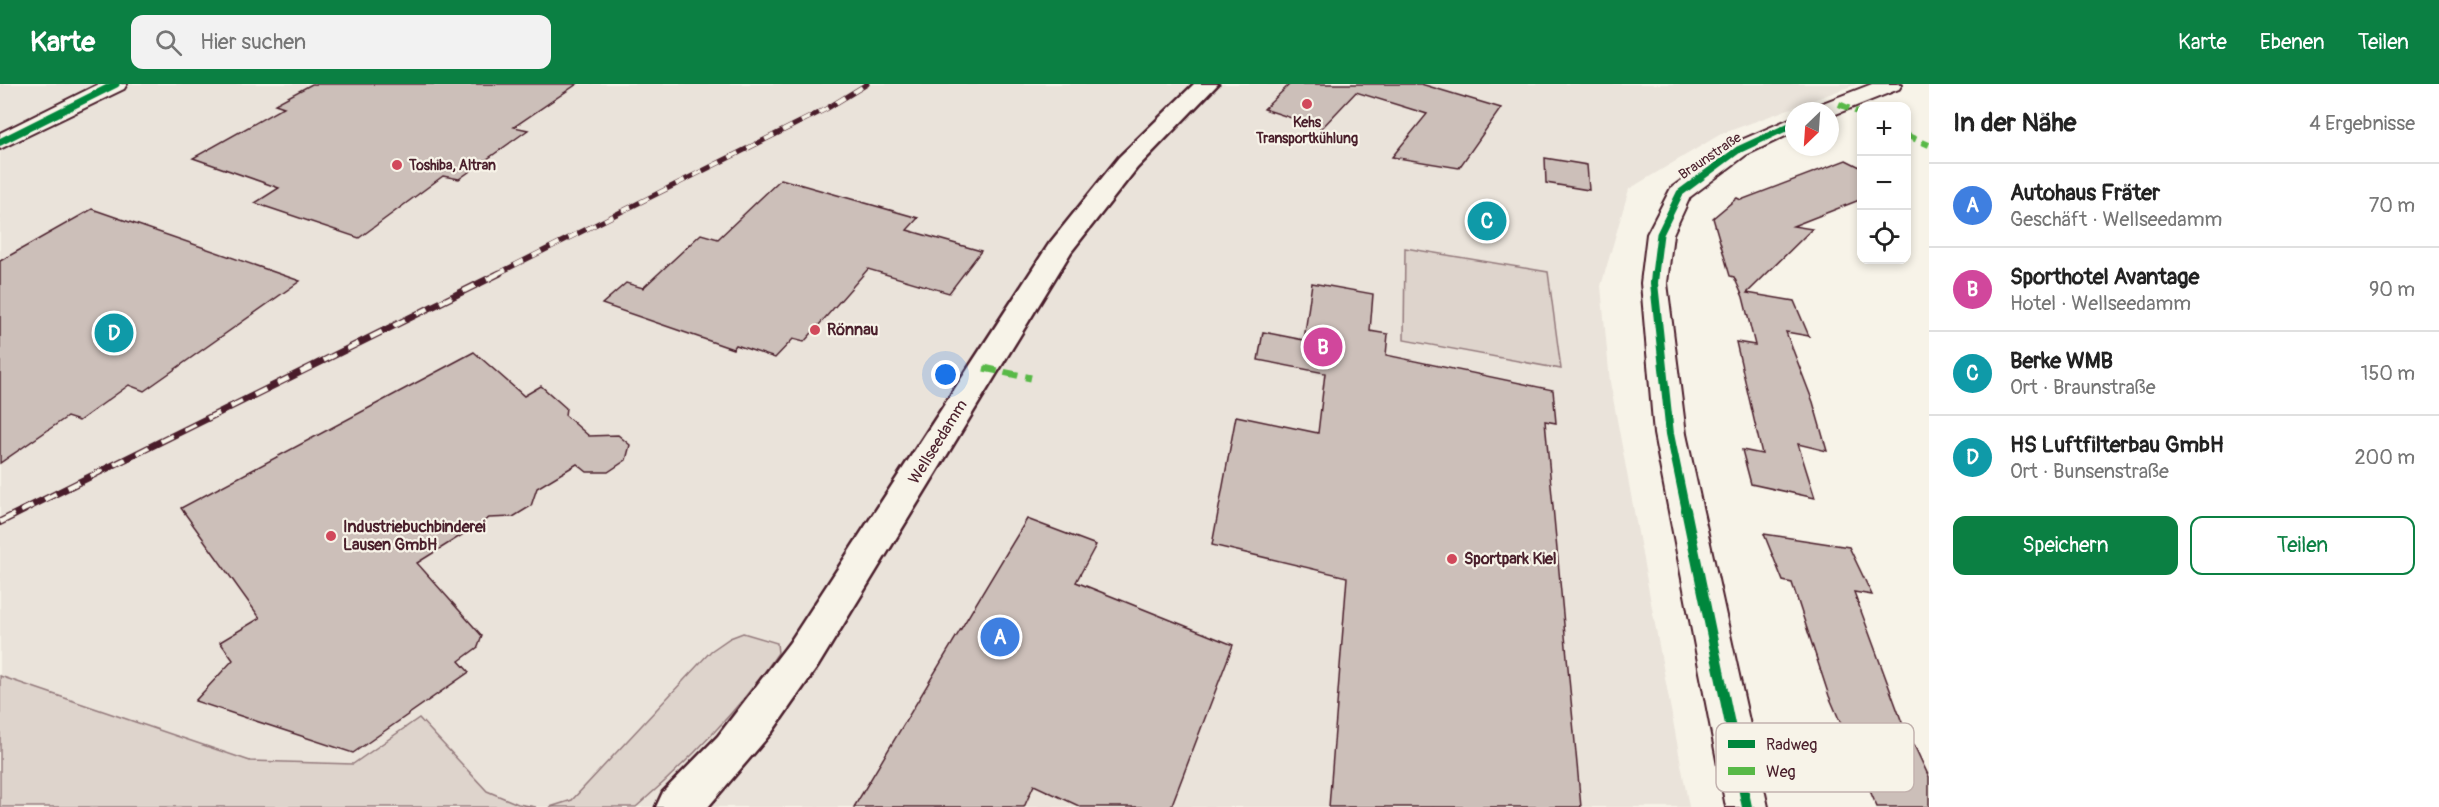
<!DOCTYPE html>
<html lang="de">
<meta charset="utf-8">
<style>
body{margin:0;font-family:Pangolin,sans-serif;background:#f2f2f2;color:#222}
.controls{position:absolute;right:18px;top:18px;display:grid;overflow:hidden;border-radius:12px;box-shadow:0 3px 9px #0003}
.controls button{width:54px;height:54px;display:grid;place-items:center;padding:0;border:0;border-bottom:2px solid #e0e0e0;background:#fff;color:#222;font:30px sans-serif}
.compass{position:absolute;left:1785px;top:18px;width:54px;height:54px;border-radius:50%;background:#fff;box-shadow:0 3px 9px #0003;rotate:205deg}
.you{position:absolute;left:946px;top:291px;width:21px;height:21px;margin:-15px;border:4px solid #fff;border-radius:50%;background:#1a73e8;box-shadow:0 0 0 9px #1a73e833}
.badge{display:grid;place-items:center;width:39px;height:39px;border-radius:50%;background:#0b8043;color:#fff;font-size:20px;font-weight:700}
.pin{position:absolute;translate:-50% -50%;border:3px solid #fff;box-shadow:0 2px 6px #0006}
.list{margin:0;padding:0;list-style:none}
h2{display:flex;justify-content:space-between;align-items:center;height:78px;margin:0;padding:0 24px;font-size:26px}
h2 small{font-size:20px;font-weight:400;color:#767676}
.list li{display:grid;grid-template-columns:39px 1fr auto;gap:18px;align-items:center;box-sizing:border-box;height:84px;padding:0 24px;border-top:2px solid #e0e0e0}
.list b{display:block;font-size:22px;white-space:nowrap}
.list p{margin:0;font-size:20px;white-space:nowrap;color:#767676}
.list em{font-size:20px;font-style:normal;color:#767676}
.actions{display:flex;gap:12px;padding:18px 24px}
.actions a{flex:1;padding:14px 0;border:2px solid #0b8043;border-radius:12px;text-align:center;font-size:21px;color:#0b8043}
.actions .main{background:#0b8043;color:#fff}
.icon{flex:none;width:33px;height:33px;fill:none;stroke:currentColor;stroke-width:2;stroke-linecap:round;stroke-linejoin:round}
.map{position:relative;flex:none;width:1929px;height:723px;overflow:hidden}
header{display:flex;align-items:center;gap:36px;box-sizing:border-box;height:84px;padding:0 30px;background:#0b8043;color:#fff}
header strong{font-size:28px}
nav{display:flex;gap:33px;margin-inline-start:auto;font-size:21px}
.search{width:420px;height:54px;background:#f2f2f2;display:flex;align-items:center;gap:15px;box-sizing:border-box;padding:0 21px;border-radius:12px;color:#767676;font-size:22px}
main{display:flex}
aside{flex:1;background:#fff}
.map>svg:first-child{display:block}
.built{fill:#eae3da}
.green{fill:#ded4cc;stroke:#947a7c;stroke-width:1.5}
.building{fill:#ccbfb9;stroke:#4a1f2b;stroke-width:1.5}
.lines{fill:none;stroke-linecap:round;stroke-linejoin:round}
.street-casing{stroke:#4a1f2b;stroke-width:4}
.secondary-casing{stroke:#4a1f2b;stroke-width:5}
.street{fill:#f7f3e8;fill-rule:evenodd}
.secondary{fill:#f7f3e8;fill-rule:evenodd}
.rail-far2-casing{stroke:#4a1f2b;stroke-width:5}
.rail-far1-casing{stroke:#4a1f2b;stroke-width:7}
.rail-casing{stroke:#4a1f2b;stroke-width:8}
.rail-far2{stroke:#f7f3e8;stroke-width:4;stroke-dasharray:10;stroke-linecap:butt}
.rail-far1{stroke:#f7f3e8;stroke-width:4.5;stroke-dasharray:13;stroke-linecap:butt}
.rail{stroke:#f7f3e8;stroke-width:5;stroke-dasharray:16;stroke-linecap:butt}
.quiet-far1{stroke:#58b947;stroke-width:6;stroke-dasharray:11 6;stroke-linecap:butt}
.quiet{stroke:#58b947;stroke-width:7;stroke-dasharray:14 7;stroke-linecap:butt}
.cycleway-far2-casing{stroke:#f7f3e8;stroke-width:10}
.cycleway-far1-casing{stroke:#f7f3e8;stroke-width:12}
.cycleway-casing{stroke:#f7f3e8;stroke-width:14}
.cycleway-far2{stroke:#00873e;stroke-width:7}
.cycleway-far1{stroke:#00873e;stroke-width:8}
.cycleway{stroke:#00873e;stroke-width:10}
.poi-dot{fill:#d1495b;stroke:#f7f3e8;stroke-width:2}
.labels{text-anchor:middle;dominant-baseline:central;stroke-width:4.5;stroke-linejoin:round;paint-order:stroke}
.far-poi-label{font-size:14px;font-weight:bold;fill:#4a1f2b;stroke:#f7f3e8}
.far-street-label{font-size:14px;fill:#4a1f2b;stroke:#f7f3e8}
.poi-label{font-size:16px;font-weight:bold;fill:#4a1f2b;stroke:#f7f3e8;text-anchor:start}
.street-label{font-size:16px;fill:#4a1f2b;stroke:#f7f3e8}
.key{fill:#f7f3e8;stroke:#c3b3af;stroke-width:1.5}
.key-label{font-size:16px;fill:#4a1f2b}
</style>
<header>
<strong>Karte</strong>
<div class="search"><svg class="icon" aria-label="search" viewBox="0 0 24 24"><circle cx="10" cy="10" r="6"/><path d="M15 15l6 6"/></svg>Hier suchen</div>
<nav><a>Karte</a><a>Ebenen</a><a>Teilen</a></nav>
</header>
<main>
<div class="map">
<svg width="1929" height="723" viewBox="0 0 1929 723">
<rect width="100%" height="100%" fill="#f7f3e8"/>
<filter id="ink" filterUnits="userSpaceOnUse"><feTurbulence type="fractalNoise" baseFrequency=".0167" numOctaves="2"/><feDisplacementMap in="SourceGraphic" scale="12" xChannelSelector="R" yChannelSelector="G"/><feConvolveMatrix kernelMatrix="1 2 1 2 8 2 1 2 1" color-interpolation-filters="sRGB"/></filter>
<g filter="url(#ink)">
<!-- built -->
<path class="built" d="M 0,0 L 1857,0 L 1721,50 L 1629,105 L 1601,202 L 1610,298 L 1689,723 L 503,723 L 419,635 L 353,680 L 250,677 L 0,592 Z"/>
<!-- green -->
<g class="green">
<path d="M 1405,164 L 1548,188 L 1561,285 L 1404,256 Z"/>
<path d="M 743,549 L 777,559 L 778,569 C 741,624 686,680 636,723 L 550,723 L 572,716 L 711,567 L 730,554 Z"/>
<path d="M 0,592 L 250,677 L 353,680 L 419,634 L 487,707 L 518,720 L 536,723 L 0,723 Z"/>
</g>
<!-- building -->
<g class="building">
<path d="M 312,0 L 577,0 L 514,43 L 528,46 L 459,95 L 443,92 L 359,154 L 255,119 L 279,104 L 193,74 L 284,23 L 275,20 Z"/>
<path d="M 1290,0 L 1421,0 L 1501,24 L 1459,84 L 1392,73 L 1427,30 L 1356,8 L 1322,44 L 1264,25 Z"/>
<path d="M 1545,74 L 1587,81 L 1589,106 L 1546,99 Z"/>
<path d="M 1846,76 L 1862,84 L 1862,115 L 1793,142 L 1812,145 L 1747,209 L 1794,217 L 1809,252 L 1786,248 L 1813,318 L 1827,367 L 1798,360 L 1815,414 L 1751,400 L 1742,366 L 1762,370 L 1736,258 L 1755,261 L 1743,213 L 1734,193 L 1730,192 L 1713,134 L 1737,114 L 1741,116 Z"/>
<path d="M 781,95 L 918,134 L 907,146 L 981,167 L 949,209 L 868,185 L 804,258 L 793,255 L 775,274 L 736,261 L 733,265 L 602,220 L 626,199 L 643,204 L 701,150 L 718,155 Z"/>
<path d="M 92,125 L 300,197 L 144,307 L 129,301 L 79,337 L 67,333 L 0,379 L 0,177 Z"/>
<path d="M 1312,199 L 1373,210 L 1370,247 L 1388,250 L 1386,271 L 1553,306 L 1556,339 L 1545,337 L 1581,723 L 1329,723 L 1347,493 L 1212,461 L 1236,332 L 1318,349 L 1325,289 L 1258,276 L 1263,248 L 1304,256 Z"/>
<path d="M 474,268 L 524,312 L 541,302 L 566,324 L 565,331 L 589,352 L 618,351 L 630,361 L 626,376 L 608,388 L 587,388 L 577,380 L 537,404 L 531,422 L 513,433 L 489,434 L 417,479 L 482,552 L 478,563 L 459,577 L 469,588 L 353,669 L 195,617 L 233,576 L 220,558 L 260,534 L 181,424 Z"/>
<path d="M 1027,435 L 1096,461 L 1076,498 L 1233,561 L 1171,723 L 1081,723 L 1034,701 L 1024,723 L 854,723 Z"/>
<path d="M 1764,450 L 1849,463 L 1872,511 L 1854,508 L 1910,660 L 1914,661 L 1929,693 L 1929,723 L 1877,723 L 1829,612 L 1792,499 L 1783,497 Z"/>
</g>
<g class="lines">
<defs>
<g id="street">
<path d="M 99,0 L 127,0 L 124,5 L 0,65 L 0,49 Z"/>
<path d="M 1872,0 L 1902,0 L 1899,5 L 1831,32 L 1830,27 L 1812,27 L 1815,22 Z"/>
<path d="M 1794,33 L 1794,48 L 1746,71 L 1690,113 L 1673,150 L 1667,199 L 1686,350 L 1768,723 L 1726,723 L 1654,350 L 1641,199 L 1647,150 L 1671,104 L 1730,61 Z"/>
</g>
<path id="secondary" d="M 1194,0 L 1218,0 L 1137,84 L 1071,168 L 818,582 L 772,648 L 708,723 L 656,723 L 663,708 L 718,652 L 790,558 L 1049,160 L 1119,73 Z"/>
</defs>
<!-- street casing -->
<use href="#street" class="street-casing"/>
<!-- secondary casing -->
<use href="#secondary" class="secondary-casing"/>
<!-- street -->
<use href="#street" class="street"/>
<!-- secondary -->
<use href="#secondary" class="secondary"/>
<defs>
<path id="rail-far2" d="M 497,190 L 826,25 L 867,0"/>
<path id="rail-far1" d="M 21,427 L 500,189"/>
<path id="rail" d="M 0,438 L 24,426"/>
</defs>
<!-- rail-far2 casing -->
<use href="#rail-far2" class="rail-far2-casing"/>
<!-- rail-far1 casing -->
<use href="#rail-far1" class="rail-far1-casing"/>
<!-- rail casing -->
<use href="#rail" class="rail-casing"/>
<!-- rail-far2 -->
<use href="#rail-far2" class="rail-far2"/>
<!-- rail-far1 -->
<use href="#rail-far1" class="rail-far1"/>
<!-- rail -->
<use href="#rail" class="rail"/>
<!-- quiet-far1 -->
<g class="quiet-far1">
<path d="M 1839,20 L 1862,30"/>
<path d="M 1906,51 L 1929,61"/>
</g>
<!-- quiet -->
<path class="quiet" d="M 984,284 L 1031,294"/>
<defs>
<g id="cycleway-far2">
<path d="M 0,58 L 116,0"/>
<path d="M 1655,190 L 1660,150 L 1680,109 L 1738,66 L 1794,40"/>
</g>
<path id="cycleway-far1" d="M 1655,189 L 1654,199 L 1670,350 L 1686,427"/>
<path id="cycleway" d="M 1686,426 L 1747,723"/>
</defs>
<!-- cycleway-far2 casing -->
<use href="#cycleway-far2" class="cycleway-far2-casing"/>
<!-- cycleway-far1 casing -->
<use href="#cycleway-far1" class="cycleway-far1-casing"/>
<!-- cycleway casing -->
<use href="#cycleway" class="cycleway-casing"/>
<!-- cycleway-far2 -->
<use href="#cycleway-far2" class="cycleway-far2"/>
<!-- cycleway-far1 -->
<use href="#cycleway-far1" class="cycleway-far1"/>
<!-- cycleway -->
<use href="#cycleway" class="cycleway"/>
</g>
</g>
<!-- markers -->
<g class="poi-dot">
<circle cx="1307" cy="20" r="6"/>
<circle cx="397" cy="81" r="6"/>
<circle cx="815" cy="246" r="6"/>
<circle cx="331" cy="452" r="6"/>
<circle cx="1452" cy="475" r="6"/>
</g>
<g class="labels">
<!-- far-poi labels -->
<g class="far-poi-label">
<text x="1307" y="38">Kehs<tspan x="1307" dy="16">Transportkühlung</tspan></text>
<text x="409" y="81" text-anchor="start">Toshiba, Altran</text>
</g>
<!-- far-street labels -->
<g class="far-street-label">
<text transform="translate(1710 72) rotate(-34)">Braunstraße</text>
</g>
<!-- poi labels -->
<g class="poi-label">
<text x="827" y="246">Rönnau</text>
<text x="343" y="443">Industriebuchbinderei<tspan x="343" dy="18">Lausen GmbH</tspan></text>
<text x="1464" y="475">Sportpark Kiel</text>
</g>
<!-- street labels -->
<g class="street-label">
<text transform="translate(938 358) rotate(-58)">Wellseedamm</text>
</g>
</g>
<!-- legend -->
<rect x="1716" y="639" width="198" height="69" rx="9" class="key"/>
<rect x="1728" y="656" width="27" height="8" fill="#00873e"/>
<rect x="1728" y="683" width="27" height="8" fill="#58b947"/>
<g class="key-label">
<text x="1766" y="666">Radweg</text>
<text x="1766" y="693">Weg</text>
</g>
</svg>
<div class="controls">
<button>+</button>
<button>−</button>
<button><svg class="icon" aria-label="locate" viewBox="0 0 24 24"><circle cx="12" cy="12" r="6"/><path d="M12 2v4M12 18v4M2 12h4M18 12h4"/></svg></button>
</div>
<svg class="compass" viewBox="-18 -18 36 36"><path d="M0-13l5 13h-10z" fill="#e53935"/><path d="M0 13l5-13h-10z" fill="#767676"/></svg>
<div class="you"></div>
<div class="pin badge" style="left:1000px;top:553px;background:#3f7fe0">A</div>
<div class="pin badge" style="left:1323px;top:263px;background:#d1479c">B</div>
<div class="pin badge" style="left:1487px;top:137px;background:#0f9aa8">C</div>
<div class="pin badge" style="left:114px;top:249px;background:#0f9aa8">D</div>
</div>
<aside>
<h2>In der Nähe<small>4 Ergebnisse</small></h2>
<ul class="list">
<li><span class="badge" style="background:#3f7fe0">A</span><div><b>Autohaus Fräter</b><p>Geschäft · Wellseedamm</p></div><em>70 m</em></li>
<li><span class="badge" style="background:#d1479c">B</span><div><b>Sporthotel Avantage</b><p>Hotel · Wellseedamm</p></div><em>90 m</em></li>
<li><span class="badge" style="background:#0f9aa8">C</span><div><b>Berke WMB</b><p>Ort · Braunstraße</p></div><em>150 m</em></li>
<li><span class="badge" style="background:#0f9aa8">D</span><div><b>HS Luftfilterbau GmbH</b><p>Ort · Bunsenstraße</p></div><em>200 m</em></li>
</ul>
<div class="actions"><a class="main">Speichern</a><a>Teilen</a></div>
</aside>
</main>
